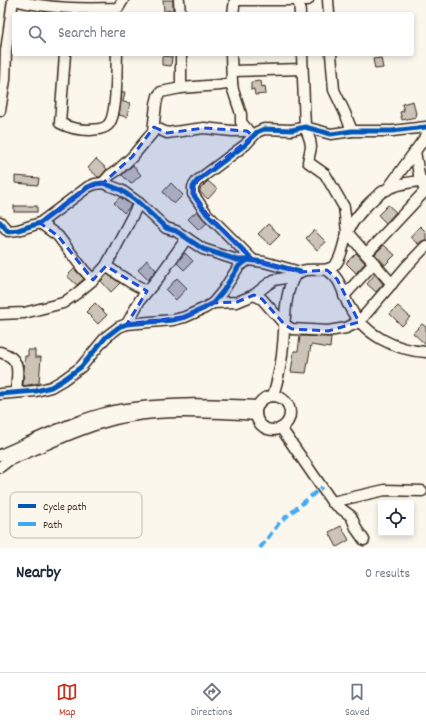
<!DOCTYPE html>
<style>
body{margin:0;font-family:Dekko,sans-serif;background:#f6f6f7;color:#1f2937}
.controls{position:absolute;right:12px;bottom:12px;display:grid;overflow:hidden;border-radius:4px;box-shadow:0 2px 6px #0003}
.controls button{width:36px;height:36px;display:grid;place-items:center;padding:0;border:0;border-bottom:1px solid #e0e1e3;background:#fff;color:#1f2937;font:20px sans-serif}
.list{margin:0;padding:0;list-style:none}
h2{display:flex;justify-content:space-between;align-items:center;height:52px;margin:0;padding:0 16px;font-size:17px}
h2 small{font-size:13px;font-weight:400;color:#747a83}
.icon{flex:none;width:22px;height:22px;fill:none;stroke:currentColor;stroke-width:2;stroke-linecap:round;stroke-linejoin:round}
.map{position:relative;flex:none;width:426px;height:548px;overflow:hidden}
.search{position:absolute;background:#fff;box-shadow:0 2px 6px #0003;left:12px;right:12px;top:12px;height:44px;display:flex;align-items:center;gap:10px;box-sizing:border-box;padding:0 14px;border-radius:4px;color:#747a83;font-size:15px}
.sheet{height:124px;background:#fff}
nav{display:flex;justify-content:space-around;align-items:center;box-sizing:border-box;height:56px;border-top:1px solid #e0e1e3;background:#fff;font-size:11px;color:#747a83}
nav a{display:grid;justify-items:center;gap:2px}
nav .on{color:#c8321e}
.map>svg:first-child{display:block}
.building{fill:#ccc4b9;stroke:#3b2a1e}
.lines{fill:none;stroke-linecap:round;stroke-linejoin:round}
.minor-casing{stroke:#3b2a1e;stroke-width:13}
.minor{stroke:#fbf7ec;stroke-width:10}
.quiet{stroke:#3fa9f5;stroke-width:4;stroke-dasharray:8 4;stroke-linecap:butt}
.cycleway-casing{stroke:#fbf7ec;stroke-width:8}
.cycleway{stroke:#0057b8;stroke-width:5}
.marked{fill:#1d4ed8;fill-opacity:0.2;stroke:#1d4ed8;stroke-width:3;stroke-dasharray:8 5;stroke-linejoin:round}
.key{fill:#fbf7ec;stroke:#c1baae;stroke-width:1}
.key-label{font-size:11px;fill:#3b2a1e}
</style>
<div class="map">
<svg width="426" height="548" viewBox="0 0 426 548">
<rect width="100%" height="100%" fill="#fbf7ec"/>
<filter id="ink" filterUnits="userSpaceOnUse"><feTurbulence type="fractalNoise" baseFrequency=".025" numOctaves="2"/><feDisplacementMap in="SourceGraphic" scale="8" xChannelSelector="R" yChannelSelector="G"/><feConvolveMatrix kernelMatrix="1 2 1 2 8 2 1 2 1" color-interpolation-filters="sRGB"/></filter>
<g filter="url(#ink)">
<!-- building -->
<g class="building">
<path d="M 163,0 L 173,0 L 173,10 L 164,11 Z"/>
<path d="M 162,56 L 172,57 L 171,66 L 162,65 Z"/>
<path d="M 381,58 L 383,68 L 375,69 L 373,59 Z"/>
<path d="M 261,81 L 262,87 L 265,86 L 266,94 L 255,95 L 254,89 L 251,90 L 251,82 Z"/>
<path d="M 122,92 L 125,92 L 123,102 L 130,103 L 127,117 L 119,115 Z"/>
<path d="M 413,101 L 416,114 L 415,114 L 416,117 L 402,120 L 400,112 L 404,111 L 402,104 Z"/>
<path d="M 96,159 L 107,169 L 100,177 L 98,177 L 88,168 Z"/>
<path d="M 133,165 L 141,175 L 131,184 L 122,175 Z"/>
<path d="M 15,176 L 39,178 L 38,185 L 15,183 Z"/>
<path d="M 208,181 L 217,189 L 208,199 L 200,192 L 200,189 Z"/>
<path d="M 171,183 L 183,195 L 174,204 L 163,192 Z"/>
<path d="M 120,197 L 131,205 L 124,213 L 114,203 Z"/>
<path d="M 388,205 L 396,212 L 386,223 L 378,215 Z"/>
<rect x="14" y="206" width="23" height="6"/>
<path d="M 197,211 L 207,223 L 199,230 L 188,219 Z"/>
<path d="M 268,224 L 280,235 L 270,245 L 258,234 Z"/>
<path d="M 420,226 L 426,232 L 426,240 L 422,241 L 418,244 L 410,237 Z"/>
<path d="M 314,230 L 326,242 L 317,250 L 306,238 Z"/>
<path d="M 384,245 L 395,255 L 385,265 L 375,254 Z"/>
<path d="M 185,253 L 193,261 L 184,270 L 177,263 Z"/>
<path d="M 356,253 L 365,263 L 356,273 L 346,263 Z"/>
<path d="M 147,260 L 156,270 L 148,280 L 138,270 Z"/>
<path d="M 74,269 L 84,279 L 77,285 L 67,276 Z"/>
<path d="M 107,274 L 120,283 L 111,292 L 101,281 Z"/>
<path d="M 375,274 L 383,284 L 376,292 L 367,284 Z"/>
<path d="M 177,278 L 187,288 L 176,300 L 166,290 Z"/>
<path d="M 95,303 L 107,315 L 98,324 L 86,312 Z"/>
<path d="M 398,306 L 410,317 L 402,326 L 390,314 Z"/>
<path d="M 422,324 L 426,327 L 426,345 L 413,333 Z"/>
<path d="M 300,336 L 331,337 L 330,348 L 311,345 L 306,373 L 291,372 L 294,351 L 298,351 Z"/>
<path d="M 28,350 L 35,350 L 35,357 L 41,357 L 39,383 L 23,386 L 25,356 L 28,356 Z"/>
<path d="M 341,526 L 349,540 L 337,547 L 329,532 Z"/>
</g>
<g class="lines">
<defs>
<g id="minor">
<path d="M 14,0 C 48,9 83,9 118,8 L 123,0"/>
<path d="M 179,0 L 180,14"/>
<path d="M 235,0 L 308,0"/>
<path d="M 328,0 L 329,14"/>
<path d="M 299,1 L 300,14"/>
<path d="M 233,14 L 235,0"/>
<path d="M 65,54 L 60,123 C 69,128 80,130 90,130 C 96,129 103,130 108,125 C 118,115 116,69 117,54"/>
<path d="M 181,54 L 181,88"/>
<path d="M 302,54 L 305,127 L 310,140 L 311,147 L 308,162 L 325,174 L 344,207 L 347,232 L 392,284"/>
<path d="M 331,54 L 334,90 L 345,113 L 352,131"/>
<path d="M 232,71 L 302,69"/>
<path d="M 232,83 L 233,90 L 241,114 L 241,122 L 250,133"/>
<path d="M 0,111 L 5,80 L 6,51 L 13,0"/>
<path d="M 154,127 L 167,133 L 204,128 L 232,131 L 247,131"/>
<path d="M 415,151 L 420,181 L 423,186"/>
<path d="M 103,183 L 110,175 L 118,170 L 132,157 L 153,132 L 156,104 L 158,96 L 161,92 L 181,88 L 220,85 L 232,83 L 231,54"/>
<path d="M 387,190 L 426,136"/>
<path d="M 0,222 L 8,231 L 18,230 L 40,223 L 88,187 L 95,184 L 103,183 L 121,190 L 139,203 L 166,228 L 176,231 L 203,249 L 237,260 L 248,260"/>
<path d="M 40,223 L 58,236 L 83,269 L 93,280"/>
<path d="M 366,254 L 425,191"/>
<path d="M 253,260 L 207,214 L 193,194 L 193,187 L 197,181 L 245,145 L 257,132 L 264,129 L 292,130 L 305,127 L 331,134 L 352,131 L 392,131 L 426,127"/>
<path d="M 106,266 L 130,282 L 147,291"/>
<path d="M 327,270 C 330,272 334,275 336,278 C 343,286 344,298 349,306 C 364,335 395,350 426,352"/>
<path d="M 254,295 L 262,299 L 285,325 L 292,329 L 328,331 L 346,328 L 359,322 L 406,267 L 426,246"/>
<path d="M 344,296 L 374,263"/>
<path d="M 213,303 L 237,302 L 254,295 L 268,284 L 274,280 L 296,276"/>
<path d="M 0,314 L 24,313 L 63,303 L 76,294 L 93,280 L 106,266 L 139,203"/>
<path d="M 127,324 L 140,300 L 159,277 L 187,238"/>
<path d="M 0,352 C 23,359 17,372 16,392"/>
<path d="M 0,394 L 36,391 L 51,387 L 63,380 L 81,367 L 106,337 L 119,327 L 127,324 L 173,320 L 185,317 L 205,308 L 213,303 L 223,291 L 239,266 L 248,260 L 264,262 L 300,272"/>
<path d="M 273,396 C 278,379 282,362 283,345 C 285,325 284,300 292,281 C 302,260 323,277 335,265 C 342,258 343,243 347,234 C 352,219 374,196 387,189 C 399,184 413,181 426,181"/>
<circle cx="273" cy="413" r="17"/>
<path d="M 281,428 L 332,502 L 351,516 L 357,530 L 364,540"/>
<path d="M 0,455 C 35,440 77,419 114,411 C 161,402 209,404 257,406"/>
<path d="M 0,467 L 9,460 C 42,447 74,430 108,421 C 153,408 209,412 256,415"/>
<path d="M 332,502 L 385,490 L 422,491"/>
</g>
</defs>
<!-- minor casing -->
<use href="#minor" class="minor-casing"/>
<!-- minor -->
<use href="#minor" class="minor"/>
<!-- quiet -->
<path class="quiet" d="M 260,548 L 280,522 L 322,487"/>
<defs>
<g id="cycleway">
<path d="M 0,222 L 8,231 L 18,230 L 40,223 L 88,187 L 95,184 L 103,183 L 121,190 L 139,203 L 166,228 L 176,231 L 203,249 L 237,260 L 248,260"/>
<path d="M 253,260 L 207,214 L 193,194 L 193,187 L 197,181 L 245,145 L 257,132 L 264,129 L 292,130 L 305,127 L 331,134 L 352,131 L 392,131 L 426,127"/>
<path d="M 0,394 L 36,391 L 51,387 L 63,380 L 81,367 L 106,337 L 119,327 L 127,324 L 173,320 L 185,317 L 205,308 L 213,303 L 223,291 L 239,266 L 248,260 L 264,262 L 300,272"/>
</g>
</defs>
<!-- cycleway casing -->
<use href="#cycleway" class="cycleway-casing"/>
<!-- cycleway -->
<use href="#cycleway" class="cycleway"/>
</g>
</g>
<!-- marked area -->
<path class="marked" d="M 154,127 L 167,133 L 204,128 L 247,131 L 253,136 L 197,181 L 193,194 L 207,214 L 253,260 L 300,272 L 327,270 L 337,279 L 359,322 L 328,331 L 292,329 L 285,325 L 262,299 L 254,295 L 237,302 L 213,303 L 185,317 L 127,324 L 147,291 L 106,266 L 93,280 L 58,236 L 40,223 L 88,187 L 103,183 L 132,157 Z"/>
<!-- legend -->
<rect x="10" y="492" width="132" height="46" rx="6" class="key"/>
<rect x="18" y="504" width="18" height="4" fill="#0057b8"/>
<rect x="18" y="522" width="18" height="4" fill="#3fa9f5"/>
<g class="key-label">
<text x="43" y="510">Cycle path</text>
<text x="43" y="528">Path</text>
</g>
</svg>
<div class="controls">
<button><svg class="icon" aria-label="locate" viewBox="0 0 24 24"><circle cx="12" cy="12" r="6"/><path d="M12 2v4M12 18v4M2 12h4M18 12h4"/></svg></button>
</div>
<div class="search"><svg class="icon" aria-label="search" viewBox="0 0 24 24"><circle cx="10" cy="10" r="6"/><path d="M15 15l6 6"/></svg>Search here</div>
</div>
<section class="sheet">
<h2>Nearby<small>0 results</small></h2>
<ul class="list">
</ul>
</section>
<nav>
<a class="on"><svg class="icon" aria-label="map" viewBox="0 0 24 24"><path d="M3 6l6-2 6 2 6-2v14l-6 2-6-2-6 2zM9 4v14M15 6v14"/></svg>Map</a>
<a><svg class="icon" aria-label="directions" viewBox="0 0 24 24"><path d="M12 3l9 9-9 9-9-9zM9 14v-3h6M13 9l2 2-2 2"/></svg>Directions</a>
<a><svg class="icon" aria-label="saved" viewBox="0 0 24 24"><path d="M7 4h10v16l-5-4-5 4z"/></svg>Saved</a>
</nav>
